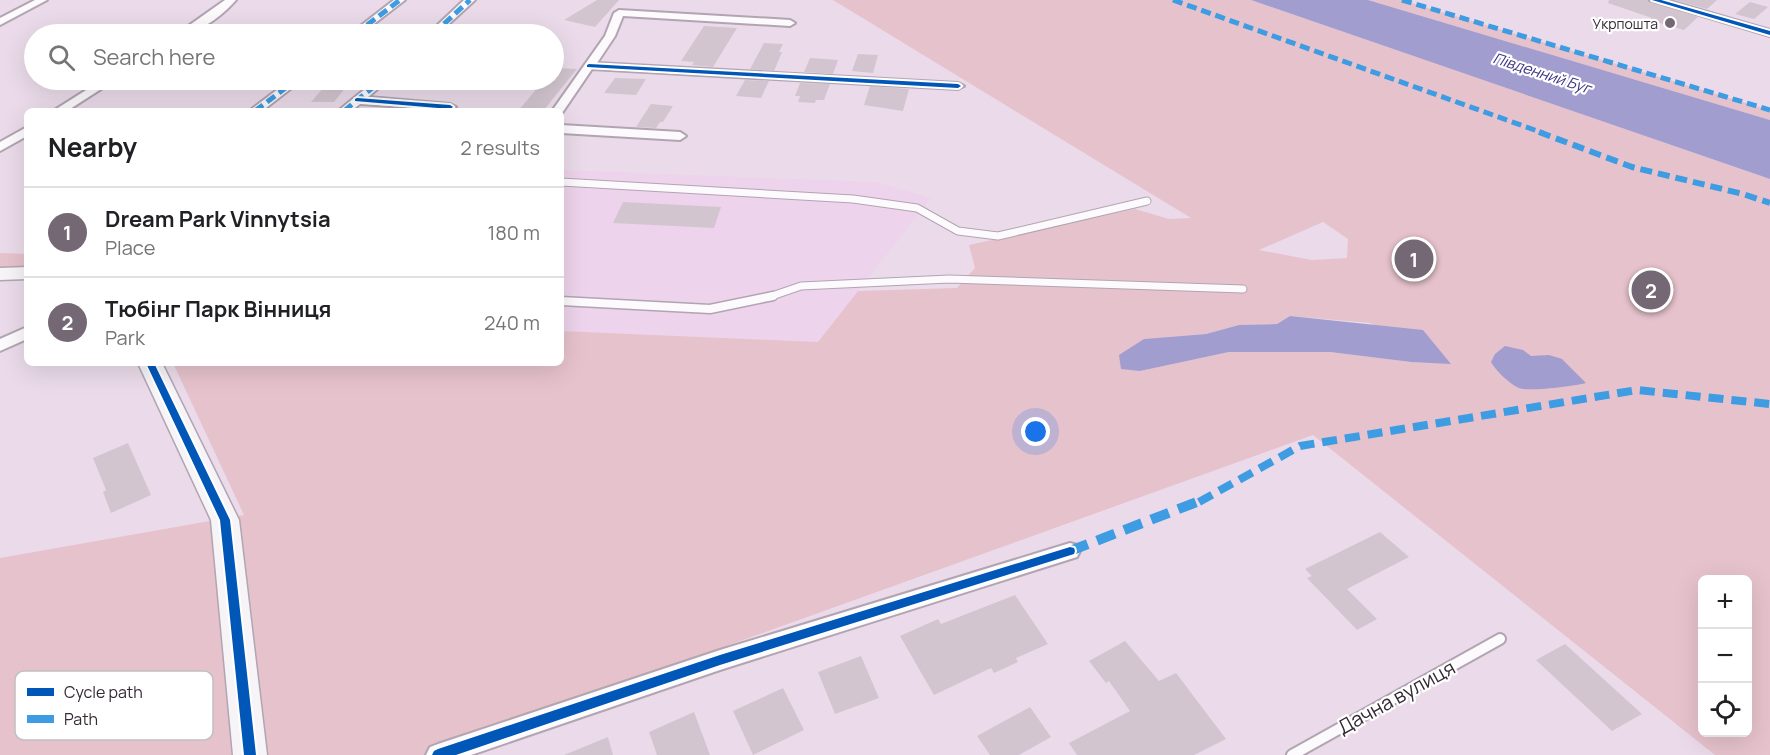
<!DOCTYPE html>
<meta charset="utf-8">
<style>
body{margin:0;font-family:Manrope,sans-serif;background:#f6f6f6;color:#202124}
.controls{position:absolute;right:18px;bottom:18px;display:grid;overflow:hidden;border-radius:9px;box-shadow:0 6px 24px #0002}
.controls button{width:54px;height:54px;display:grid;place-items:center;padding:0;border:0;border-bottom:2px solid #e0e0e0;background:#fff;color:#202124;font:30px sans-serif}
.you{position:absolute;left:1036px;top:432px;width:21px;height:21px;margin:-15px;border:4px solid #fff;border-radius:50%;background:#1a73e8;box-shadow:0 0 0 9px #1a73e833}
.badge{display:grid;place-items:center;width:39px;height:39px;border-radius:50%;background:#746874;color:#fff;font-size:20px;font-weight:700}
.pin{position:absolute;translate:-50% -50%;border:3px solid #fff;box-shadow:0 2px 6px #0006}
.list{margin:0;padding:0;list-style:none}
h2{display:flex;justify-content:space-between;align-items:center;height:78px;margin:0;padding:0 24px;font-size:26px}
h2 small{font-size:20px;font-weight:400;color:#757577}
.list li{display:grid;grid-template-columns:39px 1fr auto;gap:18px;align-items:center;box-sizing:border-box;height:90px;padding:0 24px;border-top:2px solid #e0e0e0}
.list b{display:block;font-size:22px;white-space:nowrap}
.list p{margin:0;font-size:20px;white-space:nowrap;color:#757577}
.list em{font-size:20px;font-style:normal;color:#757577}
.icon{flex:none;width:33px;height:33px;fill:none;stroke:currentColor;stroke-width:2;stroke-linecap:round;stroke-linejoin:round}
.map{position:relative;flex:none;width:1770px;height:755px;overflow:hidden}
.search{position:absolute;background:#fff;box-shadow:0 6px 24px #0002;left:24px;top:24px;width:540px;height:66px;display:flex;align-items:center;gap:15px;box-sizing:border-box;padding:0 21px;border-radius:33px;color:#757577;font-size:22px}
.panel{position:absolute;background:#fff;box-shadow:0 6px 24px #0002;left:24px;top:108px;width:540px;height:258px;border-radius:9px}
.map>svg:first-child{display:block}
.built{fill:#edd3eb}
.green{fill:#e6c2cc;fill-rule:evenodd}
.water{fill:#a19dcf}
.building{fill:#d2c5cf}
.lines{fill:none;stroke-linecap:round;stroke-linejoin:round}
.lane-far2-casing{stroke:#b1a5b1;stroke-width:9}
.lane-far1-casing{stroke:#b1a5b1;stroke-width:11}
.lane-casing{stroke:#b1a5b1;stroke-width:14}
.street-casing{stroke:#b1a5b1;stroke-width:4}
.secondary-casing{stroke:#b1a5b1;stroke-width:3}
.lane-far2{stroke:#fcfafc;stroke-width:7}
.lane-far1{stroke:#fcfafc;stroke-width:8}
.lane{stroke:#fcfafc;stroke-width:10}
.street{fill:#fcfafc;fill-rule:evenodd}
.secondary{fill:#f7f4f8;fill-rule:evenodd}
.quiet-far3{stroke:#3e9ce2;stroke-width:5;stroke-dasharray:10 5;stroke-linecap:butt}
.quiet-far2{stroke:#3e9ce2;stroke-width:6;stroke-dasharray:12 6;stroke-linecap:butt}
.quiet-far1{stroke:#3e9ce2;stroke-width:8;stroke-dasharray:15 8;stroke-linecap:butt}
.quiet{stroke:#3e9ce2;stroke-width:10;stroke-dasharray:19 10;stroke-linecap:butt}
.cycleway-casing{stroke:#fff;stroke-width:4}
.cycleway{fill:#0057b8;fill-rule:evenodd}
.poi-dot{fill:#746874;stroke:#fff;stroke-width:2}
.labels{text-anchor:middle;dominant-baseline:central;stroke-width:4.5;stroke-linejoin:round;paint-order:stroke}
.far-poi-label{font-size:14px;fill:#342a34;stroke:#fff;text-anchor:end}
.far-water-label{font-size:15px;font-style:italic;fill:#3a3481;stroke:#fff}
.near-street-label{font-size:20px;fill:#342a34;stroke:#fff}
.key{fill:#fff;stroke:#c2bfc2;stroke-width:1.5}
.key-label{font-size:16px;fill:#342a34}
</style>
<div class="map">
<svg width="1770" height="755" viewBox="0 0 1770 755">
<rect width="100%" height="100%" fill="#ebdbea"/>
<!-- built -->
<path class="built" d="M 561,170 L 876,182 L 931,198 L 818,342 L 561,331 Z"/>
<!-- green -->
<g class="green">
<path d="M 833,0 L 1251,0 L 1770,179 L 1770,755 L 1715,755 L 1313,435 L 424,755 L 0,755 L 0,558 L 244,515 L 173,363 L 561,363 L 561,331 L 818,342 L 858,291 L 957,288 L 975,268 L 969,245 L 1135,209 L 1169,219 L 1191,218 ZM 1323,222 L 1348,239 L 1347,258 L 1312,260 L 1259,250 ZM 1290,316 L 1370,323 L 1451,363 L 1411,362 L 1330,352 L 1229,352 L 1140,371 L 1144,339 L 1206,334 L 1239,325 L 1277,324 ZM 1702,580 L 1748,580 L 1748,732 L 1702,732 Z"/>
<path d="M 1368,0 L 1402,0 L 1770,110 L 1770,120 Z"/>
<path d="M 0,253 L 26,254 L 27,273 L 0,274 Z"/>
</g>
<!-- water -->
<g class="water">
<path d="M 1251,0 L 1368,0 L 1770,120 L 1770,179 Z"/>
<path d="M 1290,316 L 1423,330 L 1451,364 L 1411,362 L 1330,352 L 1229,352 L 1140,371 L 1121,369 L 1119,355 L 1144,339 L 1206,334 L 1239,325 L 1277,324 Z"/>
<path d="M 1505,346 L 1523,350 L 1531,356 L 1549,355 L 1562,359 L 1586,383 C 1574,386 1529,392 1519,388 C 1511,385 1495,370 1491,362 L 1495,354 Z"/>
</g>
<!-- building -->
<g class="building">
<path d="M 597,0 L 619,0 L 595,27 L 564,20 Z"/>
<path d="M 1609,0 L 1648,0 L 1698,17 L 1684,30 L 1649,20 L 1652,18 L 1608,3 Z"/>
<path d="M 1674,0 L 1717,0 L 1707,9 Z"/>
<path d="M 1750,2 L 1768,7 L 1754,19 L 1735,14 Z"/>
<path d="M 704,26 L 737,28 L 713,67 L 692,65 L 694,62 L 681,61 Z"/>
<path d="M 764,43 L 783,44 L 779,52 L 782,52 L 774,71 L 750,69 Z"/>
<path d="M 858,54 L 878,55 L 873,73 L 852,71 Z"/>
<path d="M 810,58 L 838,60 L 833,74 L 804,72 Z"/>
<path d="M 554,68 L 577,69 L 543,111 L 518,111 L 544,80 L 554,80 Z"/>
<path d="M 615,78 L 646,79 L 636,95 L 604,93 Z"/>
<path d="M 745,80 L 769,81 L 761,98 L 736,96 Z"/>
<path d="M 800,83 L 830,84 L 824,100 L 816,100 L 815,103 L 798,102 L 800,96 L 795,96 Z"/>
<path d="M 870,86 L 909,89 L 903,111 L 864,105 Z"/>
<path d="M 324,87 L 346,87 L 334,102 L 311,102 Z"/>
<path d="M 651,104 L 673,106 L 663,122 L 660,122 L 656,128 L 636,127 Z"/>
<path d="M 623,202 L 721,207 L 714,228 L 613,223 Z"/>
<path d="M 128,443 L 151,495 L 111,513 L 103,492 L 106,490 L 93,458 Z"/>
<path d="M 1380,532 L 1409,557 L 1347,589 L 1377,619 L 1357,630 L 1307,578 L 1312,576 L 1305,569 Z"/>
<path d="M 1015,595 L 1048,644 L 1016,658 L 1018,662 L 994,673 L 991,668 L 934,695 L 900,636 L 938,619 L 941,624 Z"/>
<path d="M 1125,641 L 1159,681 L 1176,673 L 1226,739 L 1194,755 L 1077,755 L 1069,743 L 1130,711 L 1109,681 L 1106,683 L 1089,661 Z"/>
<path d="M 1565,644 L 1642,714 L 1612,731 L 1536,660 Z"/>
<path d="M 861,656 L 879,698 L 835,714 L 818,672 Z"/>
<path d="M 783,688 L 804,730 L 753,755 L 733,711 Z"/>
<path d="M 1030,707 L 1051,737 L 1019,755 L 990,755 L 977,736 Z"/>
<path d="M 694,712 L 710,755 L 657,755 L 649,732 Z"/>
<path d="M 608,737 L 613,755 L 564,755 Z"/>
</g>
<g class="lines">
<defs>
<g id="lane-far2">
<path d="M 561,182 L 853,199 L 917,208 L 958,231 L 998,236 L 1147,201"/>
<path d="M 769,297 L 801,286 L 949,279 L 1243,289"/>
</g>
<path id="lane-far1" d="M 561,301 L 710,309 L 773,296"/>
<path id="lane" d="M 1292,755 L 1500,639"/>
<g id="street">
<path d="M 35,0 L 47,0 L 0,25 L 0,18 Z"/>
<path d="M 225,0 L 236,0 C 222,16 199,34 177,34 Z"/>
<path d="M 394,0 L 405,0 L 361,34 L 350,34 Z"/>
<path d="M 464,0 L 475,0 L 438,34 L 428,34 Z"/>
<path d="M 1650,0 L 1666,0 L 1770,30 L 1770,36 Z"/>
<path d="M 619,10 L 790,20 L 795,23 L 790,26 L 623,16 L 615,36 L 597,63 L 958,83 L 964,86 L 958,89 L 592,69 L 562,113 L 561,111 L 552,111 L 605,36 L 614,13 Z"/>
<path d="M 102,80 L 115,80 L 67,111 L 53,111 Z"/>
<path d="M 290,80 L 302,80 L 262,111 L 249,111 Z"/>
<path d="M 376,80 L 388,80 L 368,97 L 450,104 L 456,107 L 450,110 L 360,104 L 351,111 L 338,111 Z"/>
<path d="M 561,125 L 680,132 L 686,136 L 680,140 L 561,133 Z"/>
<path d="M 27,127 L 27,136 L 0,151 L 0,142 Z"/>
<path d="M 27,327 L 27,339 L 0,351 L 0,339 Z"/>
<path d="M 1070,543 L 1077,545 L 1080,551 L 1077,557 L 720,670 L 471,755 L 426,755 L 430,747 L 438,744 L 720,650 Z"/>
</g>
<g id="secondary">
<path d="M 27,267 L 27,279 L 0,280 L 0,268 Z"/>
<path d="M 138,363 L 162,363 L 239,520 L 267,755 L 233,755 L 211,520 Z"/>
</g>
</defs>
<!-- lane-far2 casing -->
<use href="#lane-far2" class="lane-far2-casing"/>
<!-- lane-far1 casing -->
<use href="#lane-far1" class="lane-far1-casing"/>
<!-- lane casing -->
<use href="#lane" class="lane-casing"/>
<!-- street casing -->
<use href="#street" class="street-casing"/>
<!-- secondary casing -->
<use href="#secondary" class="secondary-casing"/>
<!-- lane-far2 -->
<use href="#lane-far2" class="lane-far2"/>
<!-- lane-far1 -->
<use href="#lane-far1" class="lane-far1"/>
<!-- lane -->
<use href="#lane" class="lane"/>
<!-- street -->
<use href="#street" class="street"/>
<!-- secondary -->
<use href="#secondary" class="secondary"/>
<!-- quiet-far3 -->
<g class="quiet-far3">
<path d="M 1173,0 L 1543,133"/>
<path d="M 1402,0 L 1770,110"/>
<path d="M 355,34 L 400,0"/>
<path d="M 433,34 L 470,0"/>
<path d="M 255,111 L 296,80"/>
<path d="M 344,111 L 382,80"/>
</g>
<!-- quiet-far2 -->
<path class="quiet-far2" d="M 1539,132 L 1632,167 L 1743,194 L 1770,203"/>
<!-- quiet-far1 -->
<path class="quiet-far1" d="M 1199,502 L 1300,446 L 1637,390 L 1770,404"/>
<!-- quiet -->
<path class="quiet" d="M 1070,551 L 1202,500"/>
<defs>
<g id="cycleway">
<path d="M 1652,0 L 1661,0 L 1770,31 L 1770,35 Z"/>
<path d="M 589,64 L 958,84 L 961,86 L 958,88 L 587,67 L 587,65 Z"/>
<path d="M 357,98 L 450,105 L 453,107 L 450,109 L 355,101 L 355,99 Z"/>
<path d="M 146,363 L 154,363 L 230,520 L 256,755 L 244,755 L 220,520 Z"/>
<path d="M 1070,547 L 1074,548 L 1075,551 L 1074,554 L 720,665 L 456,755 L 432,755 L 434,751 L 438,749 L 720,655 Z"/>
</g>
</defs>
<!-- cycleway casing -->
<use href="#cycleway" class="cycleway-casing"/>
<!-- cycleway -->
<use href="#cycleway" class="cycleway"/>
</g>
<!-- markers -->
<circle class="poi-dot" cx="1670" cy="23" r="6"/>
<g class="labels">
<!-- far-poi labels -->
<g class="far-poi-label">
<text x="1658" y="23">Укрпошта</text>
</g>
<!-- far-water labels -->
<g class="far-water-label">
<text transform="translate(1542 73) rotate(18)">Південний Буг</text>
</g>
<!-- near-street labels -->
<g class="near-street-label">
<text transform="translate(1396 697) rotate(-29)">Дачна вулиця</text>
</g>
</g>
<!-- legend -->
<rect x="15" y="671" width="198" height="69" rx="9" class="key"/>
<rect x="27" y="688" width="27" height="8" fill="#0057b8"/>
<rect x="27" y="715" width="27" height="8" fill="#3e9ce2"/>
<g class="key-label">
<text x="64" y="698">Cycle path</text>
<text x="64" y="725">Path</text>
</g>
</svg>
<div class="controls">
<button>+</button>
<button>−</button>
<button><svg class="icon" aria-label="locate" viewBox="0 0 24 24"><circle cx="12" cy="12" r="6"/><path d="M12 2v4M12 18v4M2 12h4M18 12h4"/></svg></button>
</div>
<div class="you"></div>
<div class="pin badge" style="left:1414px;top:259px">1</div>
<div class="pin badge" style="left:1651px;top:290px">2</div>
<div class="search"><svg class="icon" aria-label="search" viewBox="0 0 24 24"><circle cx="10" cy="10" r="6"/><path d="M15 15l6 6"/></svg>Search here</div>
<section class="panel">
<h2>Nearby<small>2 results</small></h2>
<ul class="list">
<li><span class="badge">1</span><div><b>Dream Park Vinnytsia</b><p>Place</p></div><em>180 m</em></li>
<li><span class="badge">2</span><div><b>Тюбінг Парк Вінниця</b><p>Park</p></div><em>240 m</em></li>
</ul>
</section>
</div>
